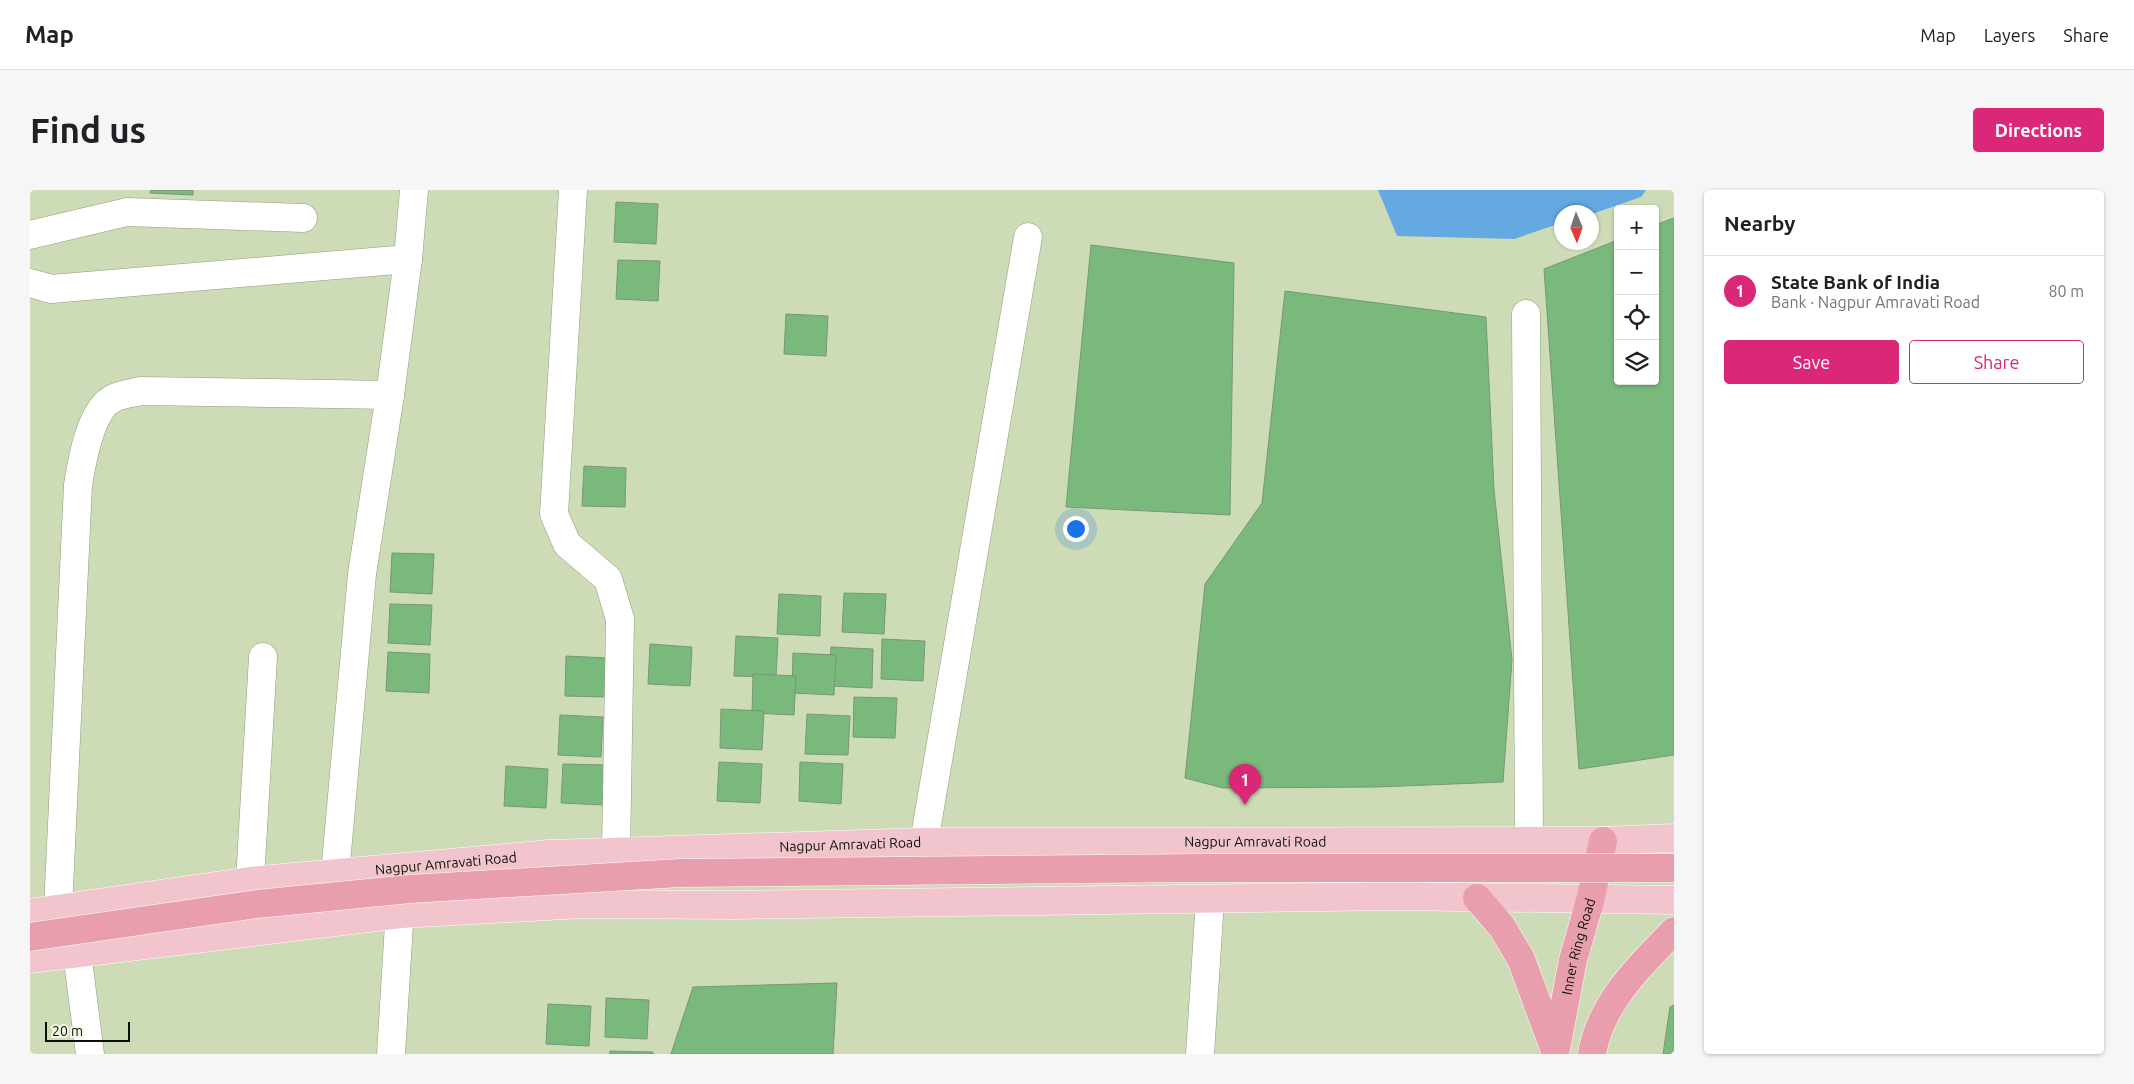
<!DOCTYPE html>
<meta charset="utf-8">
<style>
body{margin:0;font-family:Ubuntu,sans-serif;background:#f6f6f6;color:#202124}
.controls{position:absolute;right:15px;top:15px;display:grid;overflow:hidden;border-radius:5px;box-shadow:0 1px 4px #0004}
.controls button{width:45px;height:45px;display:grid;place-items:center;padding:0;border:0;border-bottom:1px solid #e0e0e0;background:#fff;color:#202124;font:25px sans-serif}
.compass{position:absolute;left:1524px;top:15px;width:45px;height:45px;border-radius:50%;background:#fff;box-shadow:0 1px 4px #0004;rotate:178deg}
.scale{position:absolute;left:15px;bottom:12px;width:85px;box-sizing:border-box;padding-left:5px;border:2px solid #0c1104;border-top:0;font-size:14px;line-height:18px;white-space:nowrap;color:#0c1104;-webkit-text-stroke:4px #f2fae7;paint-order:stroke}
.you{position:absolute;left:1045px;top:338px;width:18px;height:18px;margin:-12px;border:4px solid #fff;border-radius:50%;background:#1a73e8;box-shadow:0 0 0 8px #1a73e833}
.badge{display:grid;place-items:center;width:32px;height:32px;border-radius:50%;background:#db2777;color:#fff;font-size:16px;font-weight:700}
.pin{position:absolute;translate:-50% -41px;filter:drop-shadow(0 1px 2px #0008)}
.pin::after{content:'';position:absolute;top:26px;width:18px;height:15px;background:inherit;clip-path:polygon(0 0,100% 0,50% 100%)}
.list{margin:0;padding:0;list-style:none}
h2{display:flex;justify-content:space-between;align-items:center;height:65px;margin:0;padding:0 20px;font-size:21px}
h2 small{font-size:16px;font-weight:400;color:#757577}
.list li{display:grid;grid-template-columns:32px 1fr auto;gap:15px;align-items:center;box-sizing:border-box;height:70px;padding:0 20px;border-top:1px solid #e0e0e0}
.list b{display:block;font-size:19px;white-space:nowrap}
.list p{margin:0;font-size:16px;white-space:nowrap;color:#757577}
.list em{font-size:16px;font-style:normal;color:#757577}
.actions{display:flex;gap:10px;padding:15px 20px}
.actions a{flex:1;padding:11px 0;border:1px solid #db2777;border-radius:5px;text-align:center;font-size:18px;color:#db2777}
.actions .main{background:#db2777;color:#fff}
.icon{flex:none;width:28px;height:28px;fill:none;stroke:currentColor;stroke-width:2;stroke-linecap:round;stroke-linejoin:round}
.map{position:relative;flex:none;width:1644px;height:864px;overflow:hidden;border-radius:5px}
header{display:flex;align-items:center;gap:30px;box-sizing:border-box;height:70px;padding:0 25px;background:#fff;border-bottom:1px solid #e0e0e0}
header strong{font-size:24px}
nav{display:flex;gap:28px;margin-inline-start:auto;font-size:18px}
.intro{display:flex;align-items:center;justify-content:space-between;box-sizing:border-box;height:120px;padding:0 30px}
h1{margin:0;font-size:35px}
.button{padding:12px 22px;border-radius:5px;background:#db2777;color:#fff;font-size:18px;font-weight:700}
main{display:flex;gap:30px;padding:0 30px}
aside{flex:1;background:#fff;border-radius:5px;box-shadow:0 1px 4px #0004}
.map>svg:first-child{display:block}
.water{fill:#65a9e2}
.building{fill:#7ab97c;stroke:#799679}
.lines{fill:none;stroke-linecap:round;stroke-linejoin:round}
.minor-casing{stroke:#8f9d79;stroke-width:29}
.major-casing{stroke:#fff;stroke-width:29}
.highway-casing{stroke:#fff;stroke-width:29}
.minor{stroke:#fff;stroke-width:28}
.major{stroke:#f2c5ce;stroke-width:28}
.highway{stroke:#e99eae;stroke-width:28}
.highway-bridge-casing{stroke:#fff;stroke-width:29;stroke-linecap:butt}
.highway-bridge{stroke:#e99eae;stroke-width:28}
.labels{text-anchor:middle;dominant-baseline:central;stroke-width:4.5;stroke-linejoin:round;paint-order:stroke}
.street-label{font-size:14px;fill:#0c1104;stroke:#f2fae7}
</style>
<header>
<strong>Map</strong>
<nav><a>Map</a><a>Layers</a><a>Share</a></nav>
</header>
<div class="intro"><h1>Find us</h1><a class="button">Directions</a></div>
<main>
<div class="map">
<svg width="1644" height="864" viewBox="0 0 1644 864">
<rect width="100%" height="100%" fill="#cddcb6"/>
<!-- water -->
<path class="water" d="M 1348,0 L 1616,0 L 1611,7 L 1562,24 L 1532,22 L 1531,33 L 1484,49 L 1367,46 Z"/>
<!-- building -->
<g class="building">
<path d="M 121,0 L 163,0 L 163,5 L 120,3 Z"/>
<path d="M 586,12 L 628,14 L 626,54 L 584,52 Z"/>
<path d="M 1644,28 L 1644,565 L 1549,579 L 1514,79 L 1588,50 L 1588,191 L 1625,191 L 1625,35 Z"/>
<path d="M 1061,55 L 1204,73 L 1200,325 L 1036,317 Z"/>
<path d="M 588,70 L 630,71 L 628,111 L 586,109 Z"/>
<path d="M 1255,101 L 1456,127 L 1464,300 L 1482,470 L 1473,592 L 1347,597 L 1193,598 L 1155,588 L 1175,394 L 1232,313 Z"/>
<path d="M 756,124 L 798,126 L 796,166 L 754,164 Z"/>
<path d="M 554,276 L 596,278 L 595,317 L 552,316 Z"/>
<path d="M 362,363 L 404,364 L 402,404 L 360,402 Z"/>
<path d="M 814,403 L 856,404 L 854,444 L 812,442 Z"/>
<path d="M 749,404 L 791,406 L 790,446 L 747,444 Z"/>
<path d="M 360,414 L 402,415 L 400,455 L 358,453 Z"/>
<path d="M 706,446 L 748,448 L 746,487 L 704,486 Z"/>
<path d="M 852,449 L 895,451 L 893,491 L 851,489 Z"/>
<path d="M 620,454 L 662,457 L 660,496 L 618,494 Z"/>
<path d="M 801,457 L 843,459 L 842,498 L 799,496 Z"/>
<path d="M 358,462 L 400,464 L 399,503 L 356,501 Z"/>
<path d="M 763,463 L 806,465 L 804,505 L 762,503 Z"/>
<path d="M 536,466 L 578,468 L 577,507 L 535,506 Z"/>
<path d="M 723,484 L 766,486 L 764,525 L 722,523 Z"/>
<path d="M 824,507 L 867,508 L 865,548 L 823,547 Z"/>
<path d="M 691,519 L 734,521 L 732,560 L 690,558 Z"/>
<path d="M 777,524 L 820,526 L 818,565 L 775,564 Z"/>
<path d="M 530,525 L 573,527 L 571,567 L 528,565 Z"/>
<path d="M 689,572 L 732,574 L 730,613 L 687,611 Z"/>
<path d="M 770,572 L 813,574 L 811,614 L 769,611 Z"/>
<path d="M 533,574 L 576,575 L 573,615 L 531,613 Z"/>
<path d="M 476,576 L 518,579 L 516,618 L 474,616 Z"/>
<path d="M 807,793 L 803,864 L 641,864 L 663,797 Z"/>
<path d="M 576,808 L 619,810 L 617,849 L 575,847 Z"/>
<path d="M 518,814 L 561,816 L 559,856 L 516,854 Z"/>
<path d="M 1644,815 L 1644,864 L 1633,864 L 1640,817 Z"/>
<path d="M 580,861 L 623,862 L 623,864 L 580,864 Z"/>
</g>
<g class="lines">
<defs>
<g id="minor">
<path d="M 543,0 L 524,324 L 537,354 L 578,389 L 590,429 L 586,662"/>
<path d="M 0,45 L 97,22 L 273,28"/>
<path d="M 0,93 L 21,99 L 378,69"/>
<path d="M 1496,124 L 1499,649"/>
<path d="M 894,652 L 998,47"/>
<path d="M 305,684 L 332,384 L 360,205 L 378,69 L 384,0"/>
<path d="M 220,691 L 233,467"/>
<path d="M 28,719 L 48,295 C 52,271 60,219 84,208 C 92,204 102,203 111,201 L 360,205"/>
<path d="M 47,763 L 60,864"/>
<path d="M 361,864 L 371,702"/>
<path d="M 1170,864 L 1180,710"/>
</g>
<g id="major">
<path id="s1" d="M 0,723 L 220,691 L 519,664 L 894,652 L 1573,651 L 1644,648"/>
<path d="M 0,769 L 371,724 L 553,714 L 704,715 L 1365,706 L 1644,710"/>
</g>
<g id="highway">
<path d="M 1447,708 L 1472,737 L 1491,769 L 1525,861"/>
<path id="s2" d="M 1525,864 L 1543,770 L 1560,711 L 1573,651"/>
<path d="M 1562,864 C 1570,814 1610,775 1644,741"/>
</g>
</defs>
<!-- minor casing -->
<use href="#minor" class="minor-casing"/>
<!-- major casing -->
<use href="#major" class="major-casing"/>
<!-- highway casing -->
<use href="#highway" class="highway-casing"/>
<!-- minor -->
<use href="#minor" class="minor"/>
<!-- major -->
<use href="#major" class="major"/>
<!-- highway -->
<use href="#highway" class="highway"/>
<defs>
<path id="highway-bridge" d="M 0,747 L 227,714 L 380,699 L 650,683 L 1170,678 L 1644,678"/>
</defs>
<!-- highway-bridge casing -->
<use href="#highway-bridge" class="highway-bridge-casing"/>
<!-- highway-bridge -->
<use href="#highway-bridge" class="highway-bridge"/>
</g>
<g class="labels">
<!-- street labels -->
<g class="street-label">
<text stroke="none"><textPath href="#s1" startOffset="1229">Nagpur Amravati Road</textPath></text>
<text stroke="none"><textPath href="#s1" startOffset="824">Nagpur Amravati Road</textPath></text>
<text stroke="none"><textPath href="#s1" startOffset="419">Nagpur Amravati Road</textPath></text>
<text stroke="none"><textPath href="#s2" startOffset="110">Inner Ring Road</textPath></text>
</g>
</g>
</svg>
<div class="controls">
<button>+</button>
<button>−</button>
<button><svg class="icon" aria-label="locate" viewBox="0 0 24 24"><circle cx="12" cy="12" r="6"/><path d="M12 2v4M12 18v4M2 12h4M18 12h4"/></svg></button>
<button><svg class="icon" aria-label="layers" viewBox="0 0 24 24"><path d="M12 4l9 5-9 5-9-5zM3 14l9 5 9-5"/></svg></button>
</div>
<svg class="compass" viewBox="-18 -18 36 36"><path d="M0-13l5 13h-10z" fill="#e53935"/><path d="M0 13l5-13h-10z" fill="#757577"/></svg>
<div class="scale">20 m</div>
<div class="you"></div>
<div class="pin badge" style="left:1215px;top:615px">1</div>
</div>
<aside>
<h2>Nearby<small></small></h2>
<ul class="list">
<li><span class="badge">1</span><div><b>State Bank of India</b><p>Bank · Nagpur Amravati Road</p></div><em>80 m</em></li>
</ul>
<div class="actions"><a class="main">Save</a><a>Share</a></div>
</aside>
</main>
